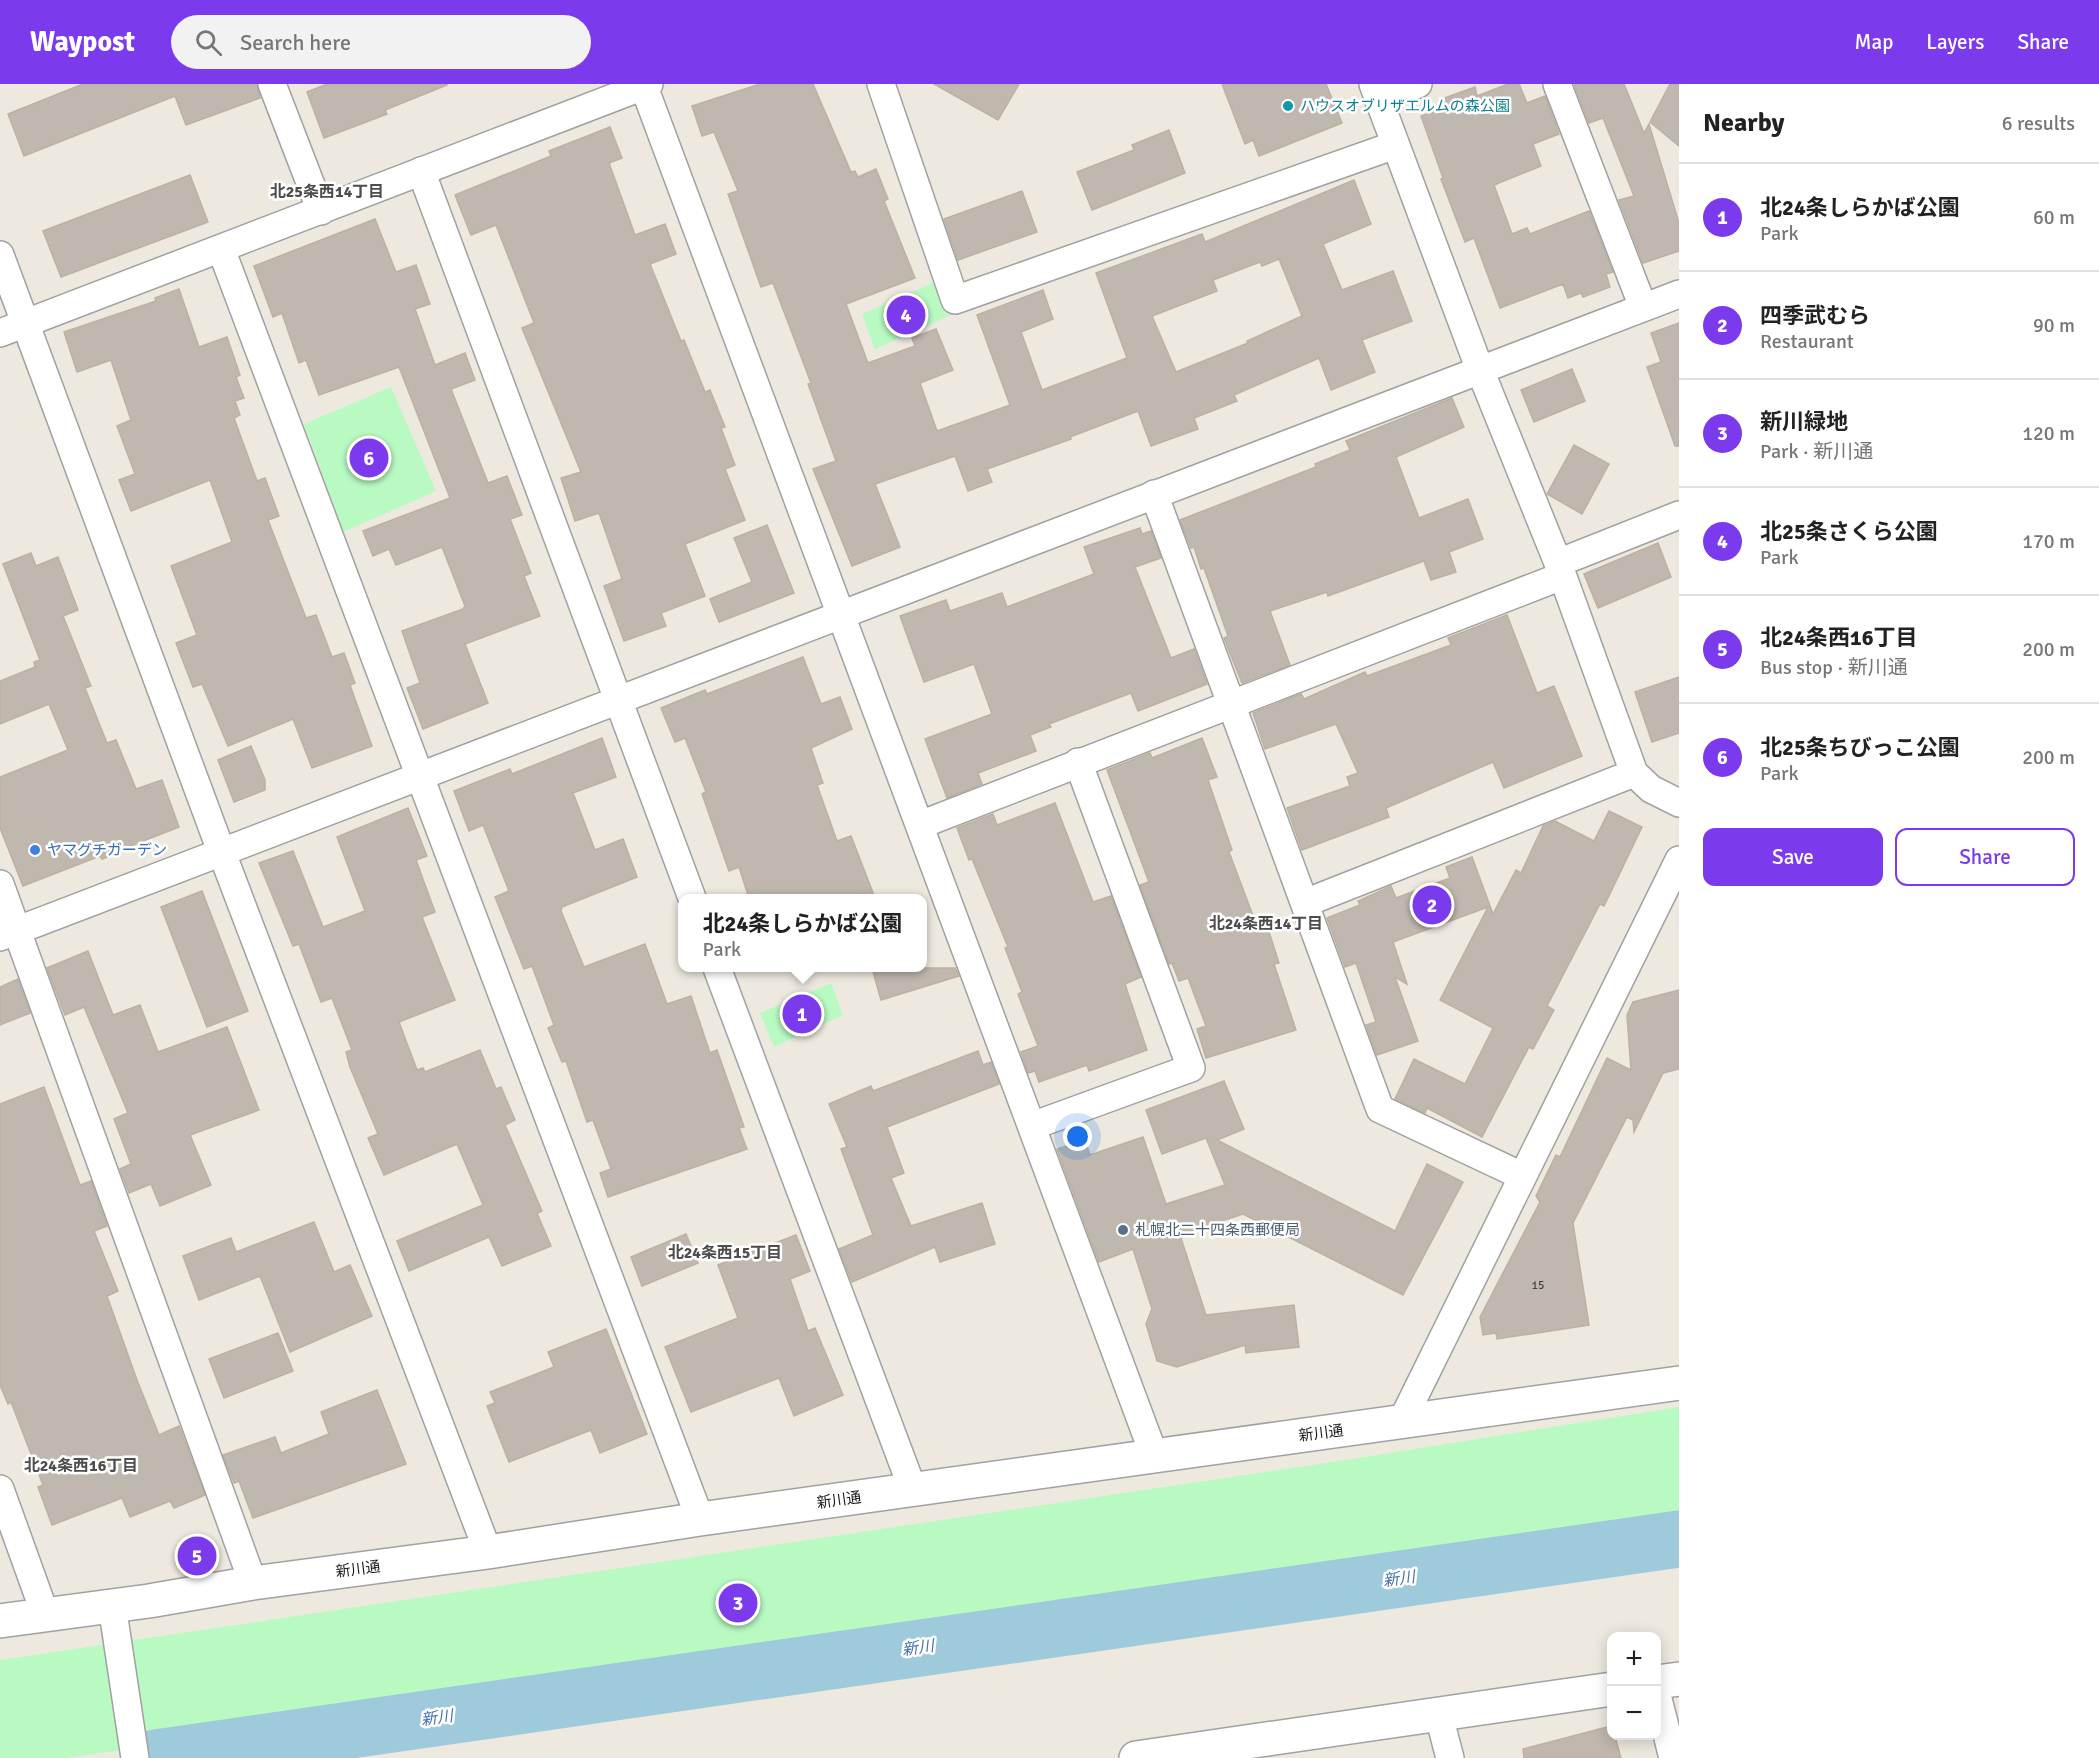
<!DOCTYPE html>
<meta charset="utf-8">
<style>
body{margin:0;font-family:Signika,"Noto Sans JP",sans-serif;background:#f2f2f2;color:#222}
.controls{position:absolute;right:18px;bottom:18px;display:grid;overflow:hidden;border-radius:12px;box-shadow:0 3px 15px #0003}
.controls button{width:54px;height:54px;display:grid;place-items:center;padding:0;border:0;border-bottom:2px solid #e0e0e0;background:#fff;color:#222;font:30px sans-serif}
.you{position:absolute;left:1078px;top:1053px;width:21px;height:21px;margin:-15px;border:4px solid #fff;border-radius:50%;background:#1a73e8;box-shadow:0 0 0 9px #1a73e833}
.badge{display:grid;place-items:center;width:39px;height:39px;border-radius:50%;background:#7c3aed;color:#fff;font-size:20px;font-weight:700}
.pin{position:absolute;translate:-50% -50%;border:3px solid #fff;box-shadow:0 2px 6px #0006}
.popup{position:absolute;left:678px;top:810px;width:249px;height:78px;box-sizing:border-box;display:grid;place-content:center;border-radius:12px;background:#fff;filter:drop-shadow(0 2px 4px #0005);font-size:20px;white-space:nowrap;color:#767676}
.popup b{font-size:22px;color:#222}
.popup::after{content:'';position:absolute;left:50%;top:100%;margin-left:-12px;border:12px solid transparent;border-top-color:#fff}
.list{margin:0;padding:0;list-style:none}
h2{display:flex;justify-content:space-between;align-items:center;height:78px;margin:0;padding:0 24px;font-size:26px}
h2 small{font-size:20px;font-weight:400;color:#767676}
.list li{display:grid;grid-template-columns:39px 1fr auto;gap:18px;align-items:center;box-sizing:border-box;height:108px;padding:0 24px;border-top:2px solid #e0e0e0}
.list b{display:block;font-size:22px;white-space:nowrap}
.list p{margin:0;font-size:20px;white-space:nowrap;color:#767676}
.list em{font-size:20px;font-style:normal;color:#767676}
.actions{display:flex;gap:12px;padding:18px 24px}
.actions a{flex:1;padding:14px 0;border:2px solid #7c3aed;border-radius:12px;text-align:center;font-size:21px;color:#7c3aed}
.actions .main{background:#7c3aed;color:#fff}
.icon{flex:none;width:33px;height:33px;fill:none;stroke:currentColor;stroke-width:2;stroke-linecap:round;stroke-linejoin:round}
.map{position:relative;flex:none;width:1679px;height:1674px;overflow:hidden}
header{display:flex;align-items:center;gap:36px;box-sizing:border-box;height:84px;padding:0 30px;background:#7c3aed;color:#fff}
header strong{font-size:28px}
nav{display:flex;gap:33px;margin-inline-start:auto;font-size:21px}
.search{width:420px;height:54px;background:#f2f2f2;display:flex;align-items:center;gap:15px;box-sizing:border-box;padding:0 21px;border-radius:33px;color:#767676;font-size:22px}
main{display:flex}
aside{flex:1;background:#fff}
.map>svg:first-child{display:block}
.park{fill:#b9fac3}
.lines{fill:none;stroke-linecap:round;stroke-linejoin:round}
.river{stroke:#9ecadc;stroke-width:57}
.building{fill:#c0b8af;stroke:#beb0a1;stroke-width:1.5;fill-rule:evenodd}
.minor-casing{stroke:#a1a1a1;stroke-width:30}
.tertiary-casing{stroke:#a1a1a1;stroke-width:36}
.minor{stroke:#fff;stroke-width:27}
.tertiary{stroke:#fff;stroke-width:33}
.culture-dot{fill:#0f9aa8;stroke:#fff;stroke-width:2}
.shop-dot{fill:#3f7fe0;stroke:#fff;stroke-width:2}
.service-dot{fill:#5c6f8a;stroke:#fff;stroke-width:2}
.labels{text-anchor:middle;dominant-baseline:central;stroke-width:5;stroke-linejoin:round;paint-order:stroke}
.number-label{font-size:12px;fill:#44423f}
.culture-label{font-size:15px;fill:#0d838f;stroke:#fff;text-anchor:start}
.shop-label{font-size:15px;fill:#366cbe;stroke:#fff;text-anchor:start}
.service-label{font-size:15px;fill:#4e5e75;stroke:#fff;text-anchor:start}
.street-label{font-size:15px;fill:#1a1a1a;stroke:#fff}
.neighbourhood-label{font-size:16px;font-weight:bold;fill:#4d4d4d;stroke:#fff}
.water-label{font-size:16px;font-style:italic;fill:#4671ab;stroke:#fff}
</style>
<header>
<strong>Waypost</strong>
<div class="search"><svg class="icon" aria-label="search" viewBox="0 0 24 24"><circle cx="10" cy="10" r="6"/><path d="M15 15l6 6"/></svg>Search here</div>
<nav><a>Map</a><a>Layers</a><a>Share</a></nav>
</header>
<main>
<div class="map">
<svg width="1679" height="1674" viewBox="0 0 1679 1674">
<rect width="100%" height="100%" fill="#ede9df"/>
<!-- park -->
<g class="park">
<path d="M 937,197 L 949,232 L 875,265 L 862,230 Z"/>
<path d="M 391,303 L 436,407 L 343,448 L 304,340 Z"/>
<path d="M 831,899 L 843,931 L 774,963 L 760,929 Z"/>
<path d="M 1679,1323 L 1679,1427 C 1142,1514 605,1595 67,1674 L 0,1674 L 0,1576 L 1339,1377 Z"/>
</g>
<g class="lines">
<!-- river -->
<path class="river" d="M 156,1674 L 1679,1455"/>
</g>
<!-- building -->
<g class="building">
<path d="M 83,0 L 257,0 L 260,14 L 186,41 L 175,12 L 24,72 L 8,30 Z"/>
<path d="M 327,0 L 446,0 L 447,1 L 385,26 L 387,30 L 324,54 L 307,8 Z"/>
<path d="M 760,0 L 813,0 L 851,88 L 855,87 L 858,93 L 876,85 L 888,115 L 884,117 L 915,194 L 846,220 L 868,279 L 915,262 L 912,254 L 936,245 L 953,286 L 920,299 L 937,347 L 1010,321 L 977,231 L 1043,206 L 1053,235 L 1021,248 L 1042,306 L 1127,274 L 1096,189 L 1202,150 L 1205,158 L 1354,96 L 1371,140 L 1323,160 L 1342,206 L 1393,187 L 1412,237 L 1362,256 L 1375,288 L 1331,306 L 1319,274 L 1234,311 L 1237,317 L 1194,334 L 1198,345 L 1151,362 L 1138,327 L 1070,353 L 1071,355 L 987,385 L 992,398 L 968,407 L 955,372 L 875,400 L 900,463 L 852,482 L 813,385 L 836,377 L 808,300 L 811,299 L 773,199 L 761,203 L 728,110 L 738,107 L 714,48 L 702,52 L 692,22 ZM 1279,175 L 1302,232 L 1247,257 L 1248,259 L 1176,288 L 1152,232 L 1217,207 L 1213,196 L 1260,178 L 1262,182 Z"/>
<path d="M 934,0 L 1019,0 L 998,36 Z"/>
<path d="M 1222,0 L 1326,0 L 1342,39 L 1259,72 L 1253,56 L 1245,60 Z"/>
<path d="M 1508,0 L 1519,0 L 1527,19 L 1545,12 L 1559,50 L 1533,60 L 1541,82 L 1494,101 L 1512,150 L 1527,144 L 1530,150 L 1589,127 L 1613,188 L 1606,190 L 1610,203 L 1583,213 L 1581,209 L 1568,214 L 1563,200 L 1500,224 L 1474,154 L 1465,158 L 1441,95 L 1443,94 L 1421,32 L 1442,25 L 1439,16 L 1475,3 L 1477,12 Z"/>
<path d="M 1574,0 L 1624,0 L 1644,49 L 1649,40 L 1679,139 L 1679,167 L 1643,179 L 1619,116 L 1634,112 L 1603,34 L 1589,39 Z"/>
<path d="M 1670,0 L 1679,0 L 1679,62 L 1650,38 Z"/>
<path d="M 610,43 L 622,74 L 609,79 L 635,151 L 665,140 L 676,170 L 650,180 L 681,257 L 684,256 L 705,308 L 710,306 L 725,343 L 721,344 L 735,381 L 725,385 L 745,436 L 685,460 L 705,512 L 661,529 L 666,542 L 624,557 L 604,502 L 622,495 L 599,429 L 575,437 L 561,394 L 581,388 L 522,244 L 534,239 L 496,141 L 471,151 L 455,111 L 551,72 L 549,67 Z"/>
<path d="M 1169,46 L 1185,89 L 1092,126 L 1077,88 L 1134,66 L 1132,61 Z"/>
<path d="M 190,91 L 208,138 L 61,193 L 43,147 Z"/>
<path d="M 1022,107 L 1037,148 L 958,176 L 944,135 Z"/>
<path d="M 375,135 L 396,188 L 416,181 L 430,220 L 415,225 L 435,281 L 465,269 L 475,296 L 451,305 L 488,399 L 507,392 L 522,431 L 510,435 L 531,489 L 524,492 L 540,532 L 465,560 L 488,619 L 423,645 L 407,604 L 420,599 L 402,547 L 463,525 L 465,522 L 442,463 L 396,481 L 389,465 L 373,472 L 363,447 L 450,414 L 399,283 L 319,311 L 306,276 L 299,279 L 282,229 L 273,233 L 254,182 Z"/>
<path d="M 179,205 L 199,263 L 227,253 L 240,291 L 236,293 L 244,314 L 235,317 L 240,331 L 234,334 L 257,397 L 265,394 L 279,432 L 268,436 L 306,534 L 316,531 L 332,573 L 344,569 L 355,599 L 350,601 L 372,662 L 312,684 L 293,635 L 228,662 L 202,600 L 193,603 L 176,559 L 197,551 L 171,482 L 232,458 L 210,396 L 131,427 L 119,396 L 135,390 L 117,342 L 131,336 L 111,276 L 77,288 L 64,248 L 156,217 L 155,214 Z"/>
<path d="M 1679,239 L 1679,362 L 1675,362 L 1647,283 L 1661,278 L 1651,249 Z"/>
<path d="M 1572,285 L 1585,317 L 1534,338 L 1521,306 Z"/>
<path d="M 1452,314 L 1464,343 L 1396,373 L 1419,434 L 1468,415 L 1483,455 L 1449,468 L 1456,488 L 1431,496 L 1424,477 L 1328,512 L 1327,508 L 1270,527 L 1290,581 L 1242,599 L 1224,554 L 1228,552 L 1204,484 L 1201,485 L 1194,463 L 1191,464 L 1180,436 L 1316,383 L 1315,380 L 1350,366 L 1346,357 Z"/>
<path d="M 1574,361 L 1609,380 L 1582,430 L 1547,410 Z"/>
<path d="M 767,441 L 794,509 L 719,538 L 710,515 L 752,498 L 734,454 Z"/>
<path d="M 1140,444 L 1142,450 L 1151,447 L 1161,474 L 1135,483 L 1171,574 L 1194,565 L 1207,600 L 1138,627 L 1131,609 L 1049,640 L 1051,643 L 1030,651 L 1036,667 L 978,689 L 982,700 L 947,714 L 925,655 L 992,630 L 974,580 L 924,598 L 900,532 L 946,516 L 950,527 L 1002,509 L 1007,523 L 1094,490 L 1084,463 Z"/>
<path d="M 1658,459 L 1671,493 L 1598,524 L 1584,490 Z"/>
<path d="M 31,469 L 36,482 L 58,473 L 78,526 L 63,532 L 91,602 L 85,604 L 107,659 L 116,656 L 136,705 L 162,696 L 179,743 L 128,763 L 129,765 L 102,775 L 100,772 L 23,802 L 0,744 L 0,693 L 68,666 L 49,620 L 0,640 L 0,597 L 35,583 L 34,578 L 40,576 L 3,480 Z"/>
<path d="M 1507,531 L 1537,609 L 1554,602 L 1582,672 L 1504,704 L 1493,678 L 1386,724 L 1389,733 L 1302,766 L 1287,724 L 1350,702 L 1347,693 L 1358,689 L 1336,640 L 1265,665 L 1253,629 L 1301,610 L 1304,615 L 1365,588 L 1367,592 L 1451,561 L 1448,554 Z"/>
<path d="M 803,573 L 821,620 L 840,613 L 852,645 L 811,664 L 823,699 L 817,701 L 837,757 L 851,752 L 875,814 L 749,814 L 739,783 L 729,787 L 702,710 L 706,708 L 685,654 L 675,658 L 661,624 L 705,606 L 707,610 Z"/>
<path d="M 1679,593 L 1679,649 L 1652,658 L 1635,608 Z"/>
<path d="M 602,654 L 616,693 L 573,709 L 595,766 L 623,755 L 637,793 L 562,823 L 561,827 L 584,883 L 645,860 L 667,920 L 691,912 L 710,969 L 717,966 L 744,1043 L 739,1044 L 747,1065 L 608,1113 L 600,1089 L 611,1085 L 593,1036 L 587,1038 L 566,977 L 562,978 L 548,944 L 554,941 L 532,882 L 524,885 L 495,813 L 509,807 L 483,741 L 469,747 L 454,707 L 510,685 L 512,690 Z"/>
<path d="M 1202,654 L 1217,693 L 1208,696 L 1232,766 L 1229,768 L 1258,845 L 1267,842 L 1279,879 L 1274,880 L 1296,946 L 1206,974 L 1197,945 L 1206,942 L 1188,894 L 1179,897 L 1172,879 L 1169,880 L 1140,801 L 1149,798 L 1107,686 L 1150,669 L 1152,674 Z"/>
<path d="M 251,662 L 265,696 L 265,706 L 234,718 L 218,676 Z"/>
<path d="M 1055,719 L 1093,818 L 1111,812 L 1141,893 L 1125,900 L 1147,966 L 1089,987 L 1087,981 L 1039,998 L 1035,987 L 1028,989 L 1021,968 L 1038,962 L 1018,910 L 1022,908 L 1005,864 L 1008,863 L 972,775 L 969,776 L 957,744 L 993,730 L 997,741 Z"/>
<path d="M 408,724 L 427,772 L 416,776 L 435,828 L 422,833 L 455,916 L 399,938 L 417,986 L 423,984 L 425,988 L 480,966 L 496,1005 L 501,1003 L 515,1036 L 505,1041 L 542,1127 L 537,1129 L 551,1162 L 502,1182 L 489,1153 L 409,1187 L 397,1157 L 483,1121 L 457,1060 L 384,1091 L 368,1054 L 378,1050 L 350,983 L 346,968 L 352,966 L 332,914 L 321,918 L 299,860 L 293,862 L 259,779 L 293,767 L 323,843 L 365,827 L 337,753 Z"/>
<path d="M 1609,727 L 1642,743 L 1604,822 L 1600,820 L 1547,922 L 1554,926 L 1533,965 L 1529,963 L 1482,1053 L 1427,1024 L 1425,1029 L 1395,1015 L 1414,975 L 1465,1000 L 1493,944 L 1440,916 L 1488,823 L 1393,858 L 1407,900 L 1395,893 L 1418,957 L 1377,971 L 1366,941 L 1376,938 L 1356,879 L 1345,883 L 1327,834 L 1360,821 L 1358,817 L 1391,802 L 1396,814 L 1450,794 L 1446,783 L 1472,773 L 1493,830 L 1516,786 L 1521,789 L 1543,742 L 1555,737 L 1594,757 Z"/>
<path d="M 202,807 L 248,927 L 207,943 L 161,823 Z"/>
<path d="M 88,867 L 113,931 L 140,921 L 158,968 L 227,943 L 259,1026 L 190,1051 L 211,1101 L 160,1122 L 151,1100 L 129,1109 L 120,1085 L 131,1080 L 114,1035 L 128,1029 L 84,923 L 65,931 L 47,884 Z"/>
<path d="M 872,884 L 955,884 L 959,892 L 881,916 Z"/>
<path d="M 18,895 L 30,929 L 0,941 L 0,903 Z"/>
<path d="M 1679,906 L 1679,985 L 1663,989 L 1634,1048 L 1633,1036 L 1627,1033 L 1573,1139 L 1589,1241 L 1497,1255 L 1496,1249 L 1483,1251 L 1480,1233 L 1540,1118 L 1536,1112 L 1556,1071 L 1560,1073 L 1607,974 L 1631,986 L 1627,931 L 1633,918 Z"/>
<path d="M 978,967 L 983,981 L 991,978 L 999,1000 L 887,1043 L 904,1089 L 891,1094 L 911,1142 L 982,1119 L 995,1160 L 940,1178 L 935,1163 L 852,1198 L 839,1165 L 873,1151 L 841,1065 L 847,1063 L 829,1020 L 871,1002 L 873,1007 Z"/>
<path d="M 1224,997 L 1244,1045 L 1217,1056 L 1395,1147 L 1427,1080 L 1463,1098 L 1403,1211 L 1243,1130 L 1180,1151 L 1206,1231 L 1294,1221 L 1299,1263 L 1246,1269 L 1245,1261 L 1177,1283 L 1157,1277 L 1146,1240 L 1152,1225 L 1133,1165 L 1099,1178 L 1057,1065 L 1085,1056 L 1090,1071 L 1143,1053 L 1166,1120 L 1225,1101 L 1206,1054 L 1162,1070 L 1146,1026 Z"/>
<path d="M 44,1003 L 80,1101 L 91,1097 L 107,1142 L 94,1147 L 118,1207 L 107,1212 L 137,1296 L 159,1351 L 179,1342 L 205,1411 L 174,1424 L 170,1417 L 130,1433 L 122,1414 L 52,1441 L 38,1403 L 43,1401 L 11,1318 L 8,1320 L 0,1301 L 0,1020 Z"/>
<path d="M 314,1138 L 334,1188 L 350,1181 L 372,1232 L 290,1268 L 260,1192 L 199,1216 L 183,1172 L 231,1154 L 236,1168 Z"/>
<path d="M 686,1150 L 698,1179 L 642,1202 L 631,1173 Z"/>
<path d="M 796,1151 L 810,1187 L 790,1195 L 808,1247 L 815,1244 L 843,1311 L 794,1332 L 779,1294 L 691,1328 L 665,1263 L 738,1234 L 718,1181 Z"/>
<path d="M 606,1245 L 647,1350 L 600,1369 L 591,1346 L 509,1378 L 487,1322 L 495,1319 L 490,1308 L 554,1283 L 548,1268 Z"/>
<path d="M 278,1249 L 293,1287 L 224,1314 L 209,1275 Z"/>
<path d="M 377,1306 L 406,1380 L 253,1434 L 239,1397 L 234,1399 L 223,1371 L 275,1353 L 281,1369 L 329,1350 L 321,1328 Z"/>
<path d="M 1611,1642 L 1611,1652 L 1615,1652 L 1621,1674 L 1524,1674 L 1523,1665 Z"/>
</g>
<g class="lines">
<defs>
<g id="minor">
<path d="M 272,0 L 321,127"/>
<path d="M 643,0 L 1154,1371"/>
<path d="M 881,0 L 955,216 L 1395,61"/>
<path d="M 1373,0 L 1480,286 L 1558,479 L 1634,689 L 1651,705 L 1679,719"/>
<path d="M 1557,0 L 1643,223"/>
<path d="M 1378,15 L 1418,0"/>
<path d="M 421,87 L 692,814"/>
<path d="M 221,165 L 700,1435"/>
<path d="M 0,171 L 214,748 L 488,1468"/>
<path d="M 0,249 L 649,0"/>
<path d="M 1154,410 L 1380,1025 L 1522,1092"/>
<path d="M 1558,479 L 1679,431"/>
<path d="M 920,741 L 1562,492"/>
<path d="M 0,800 L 253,1499"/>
<path d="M 1305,819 L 1634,689"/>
<path d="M 0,853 L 1679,210"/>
<path d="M 717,884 L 913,1406"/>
<path d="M 1032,1042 L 1191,984 L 1078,678"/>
<path d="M 1401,1339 L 1679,776"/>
<path d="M 0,1405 L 45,1530"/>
<path d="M 112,1521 L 135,1674"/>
<path d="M 1656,1607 L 1673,1674"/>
<path d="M 1439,1632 L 1450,1674"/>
</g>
<g id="tertiary">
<path d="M 0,1537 L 149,1517 L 253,1499 L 488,1468 L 700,1435 L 1679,1299"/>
<path d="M 1656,1598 L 1679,1595"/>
<path d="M 1136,1674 L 1612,1605"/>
</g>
</defs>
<!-- minor casing -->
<use href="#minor" class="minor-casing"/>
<!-- tertiary casing -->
<use href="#tertiary" class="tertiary-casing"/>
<!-- minor -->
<use href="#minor" class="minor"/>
<!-- tertiary -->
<use href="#tertiary" class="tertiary"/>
</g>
<!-- markers -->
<circle class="culture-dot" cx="1288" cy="22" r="6"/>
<circle class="shop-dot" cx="35" cy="766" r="6"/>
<circle class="service-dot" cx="1123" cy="1146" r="6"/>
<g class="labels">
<!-- number labels -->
<g class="number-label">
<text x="1538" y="1201">15</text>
</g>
<!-- culture labels -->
<g class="culture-label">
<text x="1300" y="22">ハウスオブリザエルムの森公園</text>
</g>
<!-- shop labels -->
<g class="shop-label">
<text x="47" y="766">ヤマグチガーデン</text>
</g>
<!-- service labels -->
<g class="service-label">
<text x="1135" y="1146">札幌北二十四条西郵便局</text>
</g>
<!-- street labels -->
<g class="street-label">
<text transform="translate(1321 1349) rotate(-7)">新川通</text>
<text transform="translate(839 1416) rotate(-8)">新川通</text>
<text transform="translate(358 1485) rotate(-7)">新川通</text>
</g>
<!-- neighbourhood labels -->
<g class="neighbourhood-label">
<text x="327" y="108">北25条西14丁目</text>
<text x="1266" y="840">北24条西14丁目</text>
<text x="725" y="1169">北24条西15丁目</text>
<text x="81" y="1382">北24条西16丁目</text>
</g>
<!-- water labels -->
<g class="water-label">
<text transform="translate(1399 1495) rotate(-8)">新川</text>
<text transform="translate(918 1564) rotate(-8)">新川</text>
<text transform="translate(437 1634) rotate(-8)">新川</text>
</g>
</g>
</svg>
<div class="controls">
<button>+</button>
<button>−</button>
</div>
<div class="you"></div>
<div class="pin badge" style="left:802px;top:930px">1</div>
<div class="popup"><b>北24条しらかば公園</b>Park</div>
<div class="pin badge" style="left:1432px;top:821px">2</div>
<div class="pin badge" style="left:738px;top:1519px">3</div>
<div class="pin badge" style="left:906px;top:231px">4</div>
<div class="pin badge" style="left:197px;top:1472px">5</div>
<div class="pin badge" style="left:369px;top:374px">6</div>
</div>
<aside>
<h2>Nearby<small>6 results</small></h2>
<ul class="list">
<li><span class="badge">1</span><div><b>北24条しらかば公園</b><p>Park</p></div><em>60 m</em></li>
<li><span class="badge">2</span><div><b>四季武むら</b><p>Restaurant</p></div><em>90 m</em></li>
<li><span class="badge">3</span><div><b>新川緑地</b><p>Park · 新川通</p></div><em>120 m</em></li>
<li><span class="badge">4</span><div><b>北25条さくら公園</b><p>Park</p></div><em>170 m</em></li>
<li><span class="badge">5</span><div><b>北24条西16丁目</b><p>Bus stop · 新川通</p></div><em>200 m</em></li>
<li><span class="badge">6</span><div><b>北25条ちびっこ公園</b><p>Park</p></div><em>200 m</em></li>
</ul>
<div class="actions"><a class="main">Save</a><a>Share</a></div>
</aside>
</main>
